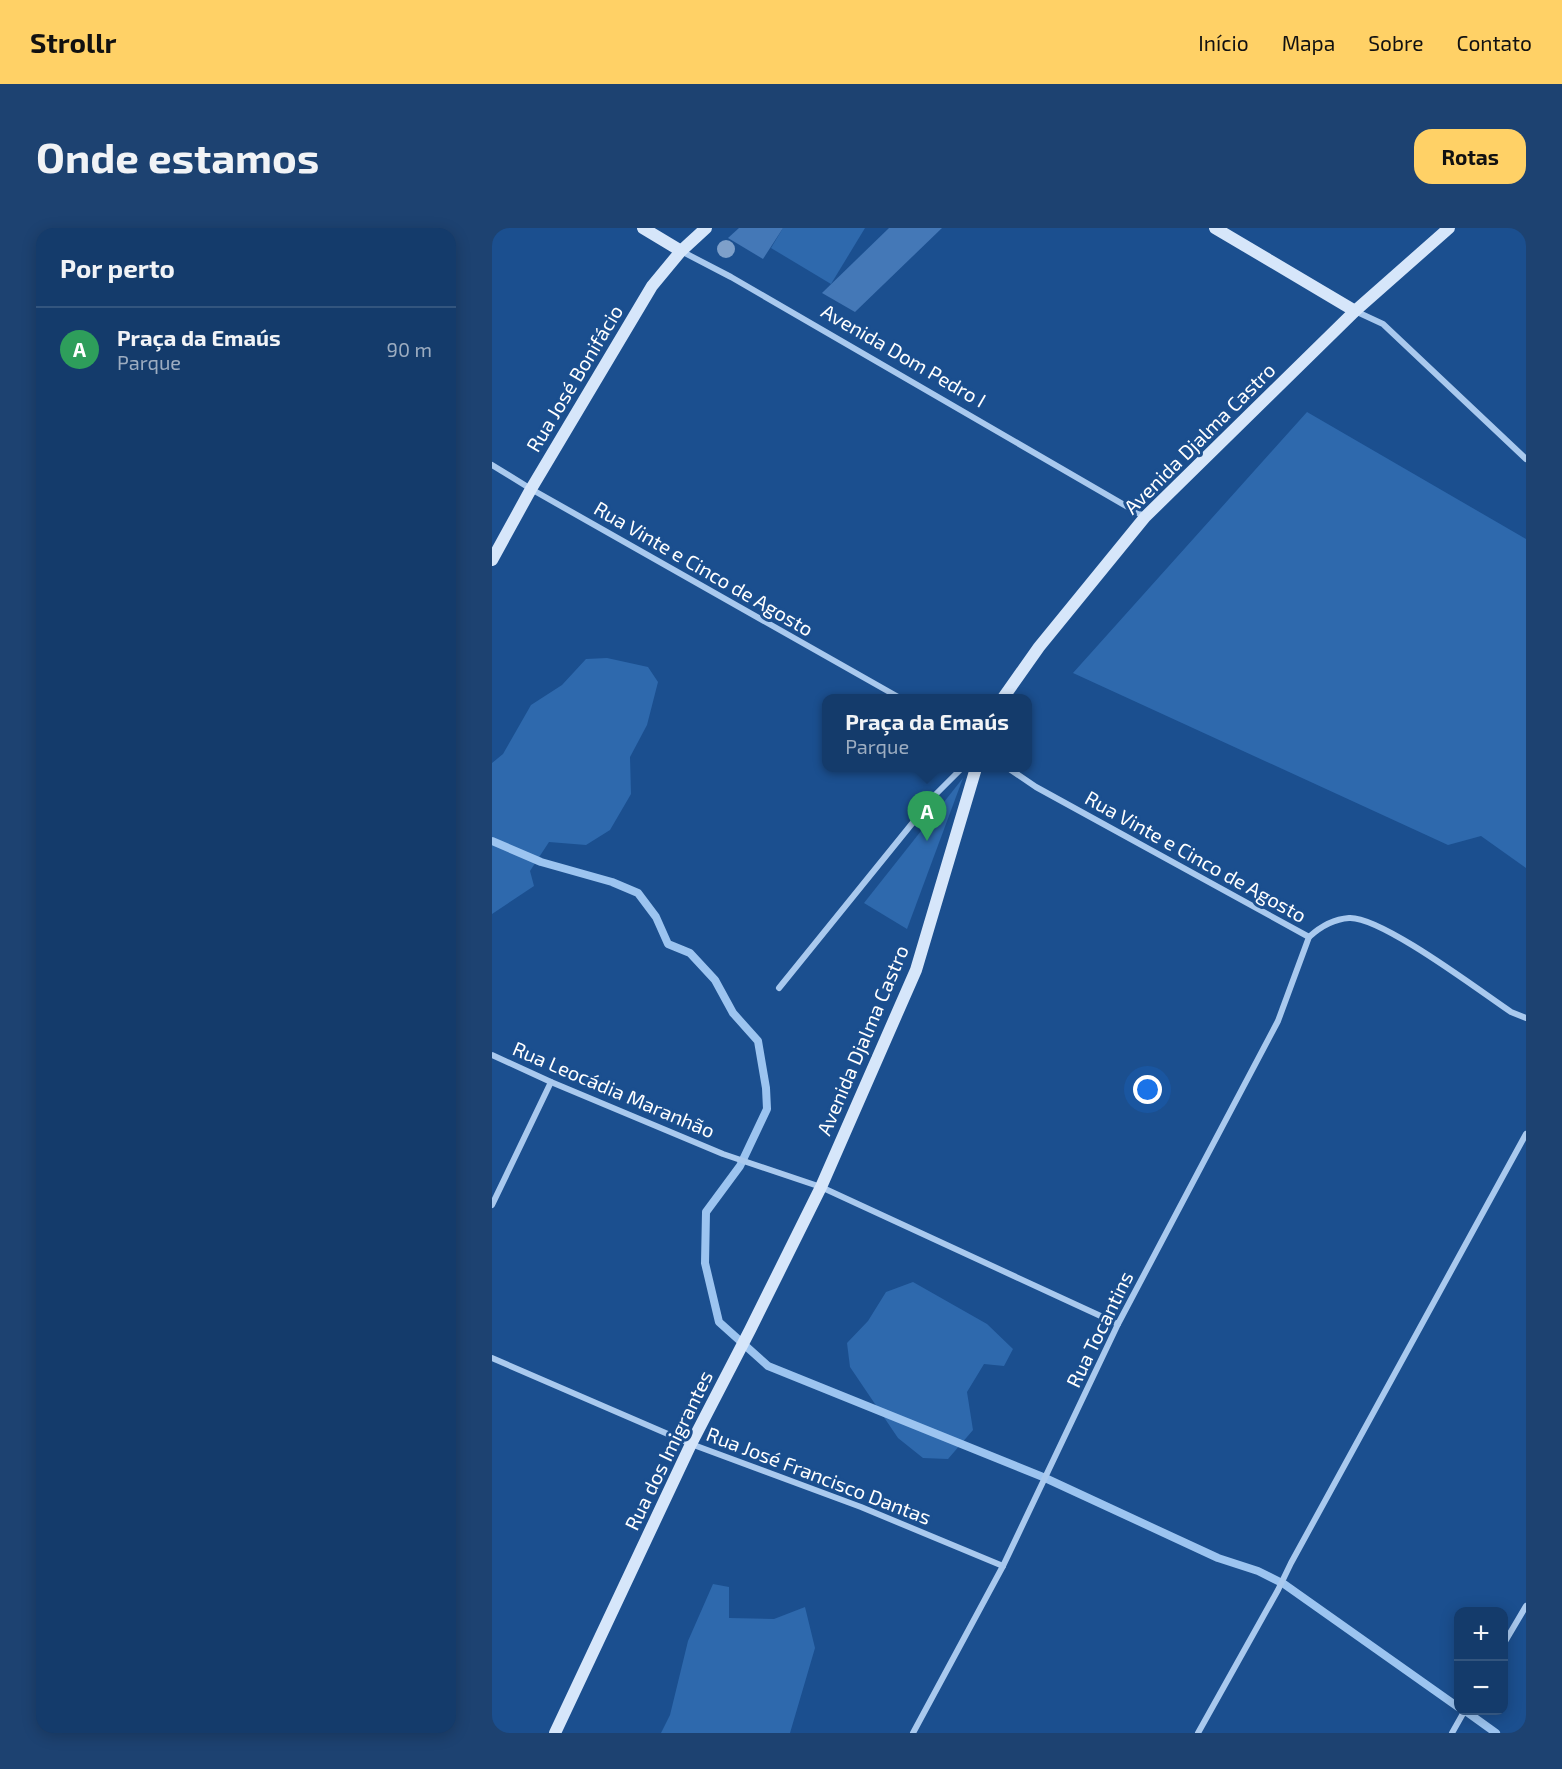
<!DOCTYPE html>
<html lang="pt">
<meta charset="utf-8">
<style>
body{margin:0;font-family:"Exo 2",sans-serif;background:#1d4271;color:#f1f3f6}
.controls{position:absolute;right:18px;bottom:18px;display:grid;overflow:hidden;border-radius:12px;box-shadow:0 3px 15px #0003}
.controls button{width:54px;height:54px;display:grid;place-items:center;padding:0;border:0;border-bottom:2px solid #33557e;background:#143b6b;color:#f1f3f6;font:30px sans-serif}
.you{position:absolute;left:656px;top:862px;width:21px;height:21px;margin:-15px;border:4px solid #fff;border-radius:50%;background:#1a73e8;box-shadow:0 0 0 9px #1a73e833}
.badge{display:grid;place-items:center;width:39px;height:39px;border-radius:50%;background:#ffd166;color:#fff;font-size:20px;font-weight:700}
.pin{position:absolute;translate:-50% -50px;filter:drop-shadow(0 2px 3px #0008)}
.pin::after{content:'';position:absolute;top:32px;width:21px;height:18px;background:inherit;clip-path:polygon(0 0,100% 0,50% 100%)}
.popup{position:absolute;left:330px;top:466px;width:210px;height:78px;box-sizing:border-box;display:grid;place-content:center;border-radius:12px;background:#143b6b;filter:drop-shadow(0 2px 4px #0005);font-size:20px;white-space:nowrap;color:#9dadc1}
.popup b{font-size:22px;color:#f1f3f6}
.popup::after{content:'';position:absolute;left:50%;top:100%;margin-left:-12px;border:12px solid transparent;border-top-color:#143b6b}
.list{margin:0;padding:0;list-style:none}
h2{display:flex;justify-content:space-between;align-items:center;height:78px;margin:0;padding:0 24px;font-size:26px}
h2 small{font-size:20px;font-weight:400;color:#9dadc1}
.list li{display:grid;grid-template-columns:39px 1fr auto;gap:18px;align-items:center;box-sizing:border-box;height:84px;padding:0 24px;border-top:2px solid #33557e}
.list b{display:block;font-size:22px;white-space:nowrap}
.list p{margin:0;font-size:20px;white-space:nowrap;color:#9dadc1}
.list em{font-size:20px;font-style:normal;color:#9dadc1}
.map{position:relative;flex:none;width:1034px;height:1505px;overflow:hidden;border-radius:18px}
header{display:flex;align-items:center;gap:36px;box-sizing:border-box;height:84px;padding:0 30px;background:#ffd166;color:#111}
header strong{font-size:28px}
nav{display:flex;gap:33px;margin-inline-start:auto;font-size:21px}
.intro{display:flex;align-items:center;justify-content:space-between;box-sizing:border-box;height:144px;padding:0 36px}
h1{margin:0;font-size:42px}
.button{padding:15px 27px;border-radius:18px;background:#ffd166;color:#111;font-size:21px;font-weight:700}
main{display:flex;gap:36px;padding:0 36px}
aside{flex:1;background:#143b6b;border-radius:18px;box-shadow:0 3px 15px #0003}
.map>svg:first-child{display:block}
.green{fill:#2e69ad}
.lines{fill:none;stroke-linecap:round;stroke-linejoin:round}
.stream{stroke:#9cc4f0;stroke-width:8}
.building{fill:#4478b7}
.street{stroke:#a9c9ee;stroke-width:6}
.secondary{stroke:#d6e6fa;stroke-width:12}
.tree{fill:#7ea0ca}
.labels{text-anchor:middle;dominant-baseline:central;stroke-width:6;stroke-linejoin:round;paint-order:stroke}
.street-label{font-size:20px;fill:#fff;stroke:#1b4f8f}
</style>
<header>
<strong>Strollr</strong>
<nav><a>Início</a><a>Mapa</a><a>Sobre</a><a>Contato</a></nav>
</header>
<div class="intro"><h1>Onde estamos</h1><a class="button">Rotas</a></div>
<main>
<aside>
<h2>Por perto<small></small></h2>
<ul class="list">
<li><span class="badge" style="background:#2e9e5b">A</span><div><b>Praça da Emaús</b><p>Parque</p></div><em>90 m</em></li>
</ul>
</aside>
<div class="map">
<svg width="1034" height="1505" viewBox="0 0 1034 1505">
<rect width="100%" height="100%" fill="#1b4f8f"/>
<!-- green -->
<g class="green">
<path d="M 291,0 L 373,0 L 339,56 L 279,20 Z"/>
<path d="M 815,184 L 1034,311 L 1034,640 L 989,608 L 956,617 L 581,445 Z"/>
<path d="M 115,430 L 156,439 L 166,454 L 155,497 L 138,529 L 139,566 L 118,602 L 94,617 L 57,614 L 38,643 L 42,658 L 0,686 L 0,535 L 11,526 L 39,477 L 70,457 L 94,431 Z"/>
<path d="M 471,550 L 415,701 L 372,675 Z"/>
<path d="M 421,1054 L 495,1096 L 521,1121 L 512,1138 L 492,1136 L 475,1164 L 481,1202 L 456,1231 L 431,1230 L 406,1210 L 358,1139 L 355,1115 L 376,1093 L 394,1064 Z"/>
<path d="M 221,1356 L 237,1359 L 237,1390 L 282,1391 L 313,1379 L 323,1420 L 298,1505 L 169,1505 L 178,1487 L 196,1413 Z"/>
</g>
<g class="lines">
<!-- stream -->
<g class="stream">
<path d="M 0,613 L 49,634 L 120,654 L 146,665 L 164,689 L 176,716 L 198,725 L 223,752 L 241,785 L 266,813 L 274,860 L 275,881 L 248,938 L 214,984 L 213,1035 L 227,1094 L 276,1138 L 551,1249 L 726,1330 L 766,1343 L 792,1356 L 966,1479"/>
<path d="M 972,1482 L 1004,1505"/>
</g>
</g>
<!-- building -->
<g class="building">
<path d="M 247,0 L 291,0 L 271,31 L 236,10 Z"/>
<path d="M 397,0 L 450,0 L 363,84 L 330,65 Z"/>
</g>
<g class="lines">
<!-- street -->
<g class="street">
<path d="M 189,23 L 239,49 L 653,289"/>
<path d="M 863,83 L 891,96 L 1034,231"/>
<path d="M 0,237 L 39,261 L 408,470"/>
<path d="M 516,540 L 544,559 L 817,709"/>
<path d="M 287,760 L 444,566 L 470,540"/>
<path d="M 0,827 L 59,854 L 231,926 L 329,959 L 626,1096"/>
<path d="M 0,977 L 59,854"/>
<path d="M 0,1130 L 199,1216 L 369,1279 L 511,1338"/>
<path d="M 1011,1417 L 1034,1378"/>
<path d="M 421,1505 L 511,1338 L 626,1096 L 786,793 L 817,709 C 828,699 842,691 857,690 C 889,688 989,764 1019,784 L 1034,790"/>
<path d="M 706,1505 L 786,1362 L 799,1335 L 1034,906"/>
<path d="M 960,1505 L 973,1482"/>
</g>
<!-- secondary -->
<g class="secondary">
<path d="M 151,0 L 189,23"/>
<path d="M 723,0 L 863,83"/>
<path d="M 0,332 L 39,261 L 160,58 L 189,23 L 214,0"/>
<path d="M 511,470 L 547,419 L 653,289 L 863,83 L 957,0"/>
<path d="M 63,1505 L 199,1216 L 258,1102 L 329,959 L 424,742 L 484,540"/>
</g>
</g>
<!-- trees -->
<circle class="tree" cx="234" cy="21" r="9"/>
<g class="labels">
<!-- street labels -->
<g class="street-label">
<text transform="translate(412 127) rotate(30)">Avenida Dom Pedro I</text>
<text transform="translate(82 150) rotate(-59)">Rua José Bonifácio</text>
<text transform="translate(707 210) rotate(-45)">Avenida Djalma Castro</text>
<text transform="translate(212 340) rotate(30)">Rua Vinte e Cinco de Agosto</text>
<text transform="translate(704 628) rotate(29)">Rua Vinte e Cinco de Agosto</text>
<text transform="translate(370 812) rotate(-67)">Avenida Djalma Castro</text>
<text transform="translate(122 861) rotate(23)">Rua Leocádia Maranhão</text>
<text transform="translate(607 1101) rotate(-64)">Rua Tocantins</text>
<text transform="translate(176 1222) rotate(-64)">Rua dos Imigrantes</text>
<text transform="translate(327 1247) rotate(21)">Rua José Francisco Dantas</text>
</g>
</g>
</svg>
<div class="controls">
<button>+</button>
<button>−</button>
</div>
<div class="you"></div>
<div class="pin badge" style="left:435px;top:613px;background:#2e9e5b">A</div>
<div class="popup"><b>Praça da Emaús</b>Parque</div>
</div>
</main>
